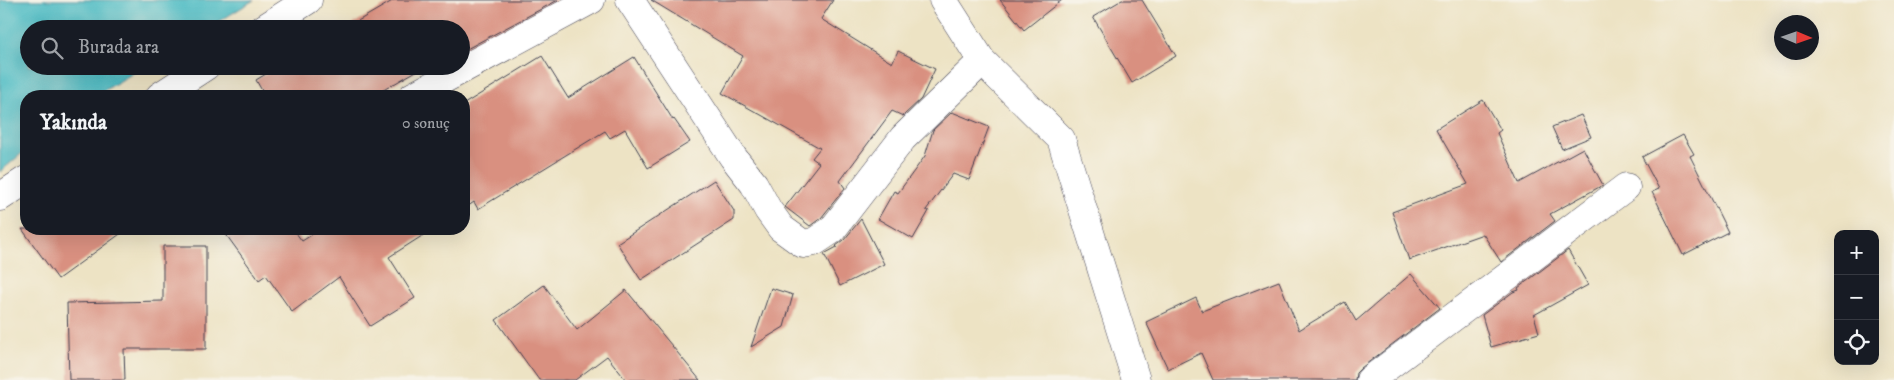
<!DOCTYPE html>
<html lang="tr">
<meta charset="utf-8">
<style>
body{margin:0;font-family:"IM FELL DW Pica",serif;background:#242831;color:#f1f3f6}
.controls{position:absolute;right:15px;bottom:15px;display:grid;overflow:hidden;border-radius:10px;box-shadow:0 5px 20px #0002}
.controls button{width:45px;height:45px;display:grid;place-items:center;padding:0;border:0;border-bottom:1px solid #363941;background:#171b24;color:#f1f3f6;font:25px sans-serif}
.compass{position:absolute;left:1774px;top:15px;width:45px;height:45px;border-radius:50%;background:#171b24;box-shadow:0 5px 20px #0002;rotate:92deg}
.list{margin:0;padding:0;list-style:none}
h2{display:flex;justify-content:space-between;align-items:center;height:65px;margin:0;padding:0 20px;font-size:21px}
h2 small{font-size:16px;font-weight:400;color:#9ea1a6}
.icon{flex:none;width:28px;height:28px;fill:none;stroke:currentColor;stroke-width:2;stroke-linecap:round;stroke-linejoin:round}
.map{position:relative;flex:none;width:1894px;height:380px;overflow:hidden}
.search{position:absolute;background:#171b24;box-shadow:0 5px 20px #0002;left:20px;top:20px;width:450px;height:55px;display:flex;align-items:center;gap:12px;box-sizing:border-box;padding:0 18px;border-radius:28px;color:#9ea1a6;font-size:19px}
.panel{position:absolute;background:#171b24;box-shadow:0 5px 20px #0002;left:20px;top:90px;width:450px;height:145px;border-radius:20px}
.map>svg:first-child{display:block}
.water{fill:#4dbcc4;stroke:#386f80}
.building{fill:#d99080}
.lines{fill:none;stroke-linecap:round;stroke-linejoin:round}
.minor-casing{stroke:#403f50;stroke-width:29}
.minor{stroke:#fff;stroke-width:28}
</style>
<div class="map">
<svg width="1894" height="380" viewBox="0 0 1894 380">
<rect width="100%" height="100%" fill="#f7f3e8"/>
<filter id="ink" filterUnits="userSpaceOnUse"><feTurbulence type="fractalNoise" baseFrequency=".02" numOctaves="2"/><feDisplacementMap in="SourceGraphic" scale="10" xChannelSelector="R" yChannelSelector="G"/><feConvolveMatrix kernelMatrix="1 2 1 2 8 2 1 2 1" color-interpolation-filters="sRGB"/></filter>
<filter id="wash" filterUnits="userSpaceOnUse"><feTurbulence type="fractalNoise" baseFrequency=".0096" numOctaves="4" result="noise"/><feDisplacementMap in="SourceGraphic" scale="20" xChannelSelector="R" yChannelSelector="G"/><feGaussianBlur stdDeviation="1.12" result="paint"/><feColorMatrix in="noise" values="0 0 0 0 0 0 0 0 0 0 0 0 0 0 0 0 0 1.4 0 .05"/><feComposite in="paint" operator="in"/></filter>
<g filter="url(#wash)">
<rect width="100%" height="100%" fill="#ede3c4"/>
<!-- water -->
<path class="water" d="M 0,0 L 254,0 L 207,29 L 29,29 L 29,66 L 145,66 L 95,96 L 26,96 L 26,150 L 0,172 Z"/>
<g id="blocks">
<!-- building -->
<g class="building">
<path d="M 394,0 L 558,0 L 461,52 L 461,29 L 344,29 Z"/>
<path d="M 651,0 L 833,0 L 821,19 L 892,63 L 898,51 L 935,69 L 921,99 L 903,116 L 892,111 L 840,181 L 845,188 L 821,218 L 810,226 L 785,207 L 819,163 L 812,158 L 820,148 L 722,93 L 743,56 Z"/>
<path d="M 1000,0 L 1062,0 L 1024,30 Z"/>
<path d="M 1122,0 L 1142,0 L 1176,56 L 1132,83 L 1093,17 Z"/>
<path d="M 542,56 L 568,98 L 634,57 L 673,120 L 674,119 L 690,142 L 648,168 L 625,129 L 610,138 L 605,131 L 478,209 L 474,202 L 464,209 L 464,104 Z"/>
<path d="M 279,66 L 425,66 L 373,96 L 265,96 L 256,80 Z"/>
<path d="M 1483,100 L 1501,130 L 1497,133 L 1519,183 L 1583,148 L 1603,185 L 1550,214 L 1555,221 L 1501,262 L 1483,234 L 1409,260 L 1392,212 L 1468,184 L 1436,129 Z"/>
<path d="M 952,112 L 989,127 L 969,180 L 953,174 L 926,210 L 929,211 L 913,239 L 878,219 L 894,191 L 898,193 L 925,156 L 933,130 Z"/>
<path d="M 1581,115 L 1591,137 L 1562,149 L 1552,127 Z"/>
<path d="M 1683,135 L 1694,154 L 1690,156 L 1728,232 L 1683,255 L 1652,192 L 1659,189 L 1642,157 Z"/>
<path d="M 714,180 L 734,211 L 734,220 L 641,280 L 617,243 Z"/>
<path d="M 861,219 L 884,264 L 840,286 L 824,254 L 837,247 L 836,246 L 844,240 Z"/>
<path d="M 22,229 L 127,229 L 58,279 Z"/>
<path d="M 222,229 L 293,229 L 302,241 L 321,229 L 433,229 L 389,257 L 415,298 L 370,326 L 339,277 L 292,312 L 266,275 L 259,280 Z"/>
<path d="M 163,246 L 206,246 L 206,349 L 124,349 L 125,380 L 69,380 L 67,303 L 163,301 Z"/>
<path d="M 1568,250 L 1588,285 L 1534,315 L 1539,333 L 1491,347 L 1482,315 L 1513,292 L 1519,290 L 1518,288 Z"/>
<path d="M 1411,274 L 1440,308 L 1361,368 L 1356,373 L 1355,380 L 1213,380 L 1201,353 L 1168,369 L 1146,322 L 1196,298 L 1202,311 L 1279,281 L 1299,330 L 1345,302 L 1356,321 Z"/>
<path d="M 544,285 L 577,330 L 626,290 L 700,380 L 626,380 L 607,356 L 575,380 L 539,380 L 496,320 Z"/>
<path d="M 771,288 L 793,295 L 784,327 L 751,347 Z"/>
</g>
</g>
</g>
<g filter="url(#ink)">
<use href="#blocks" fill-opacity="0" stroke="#403f50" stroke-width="1"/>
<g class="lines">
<defs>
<g id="minor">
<path d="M 630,0 L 733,157 L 754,184 L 768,210 L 781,228 L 803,244 L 814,242 L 832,230 L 903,138 L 982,61"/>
<path d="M 943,0 L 982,61 L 1061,139 L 1136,380"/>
<path d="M 263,29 L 308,0"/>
<path d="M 160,96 L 206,66"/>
<path d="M 413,96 L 591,0"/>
<path d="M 0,197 L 26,180"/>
<path d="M 1370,380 L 1626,187"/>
</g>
</defs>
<!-- minor casing -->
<use href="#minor" class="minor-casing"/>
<!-- minor -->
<use href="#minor" class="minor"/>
</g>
</g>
</svg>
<div class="controls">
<button>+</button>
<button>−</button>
<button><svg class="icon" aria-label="locate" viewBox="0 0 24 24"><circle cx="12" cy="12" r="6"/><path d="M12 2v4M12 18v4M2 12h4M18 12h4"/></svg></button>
</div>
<svg class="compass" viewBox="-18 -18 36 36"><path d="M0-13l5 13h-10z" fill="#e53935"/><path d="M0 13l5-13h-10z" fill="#9ea1a6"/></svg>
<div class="search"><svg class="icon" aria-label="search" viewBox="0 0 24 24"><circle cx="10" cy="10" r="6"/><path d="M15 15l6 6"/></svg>Burada ara</div>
<section class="panel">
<h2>Yakında<small>0 sonuç</small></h2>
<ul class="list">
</ul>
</section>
</div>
